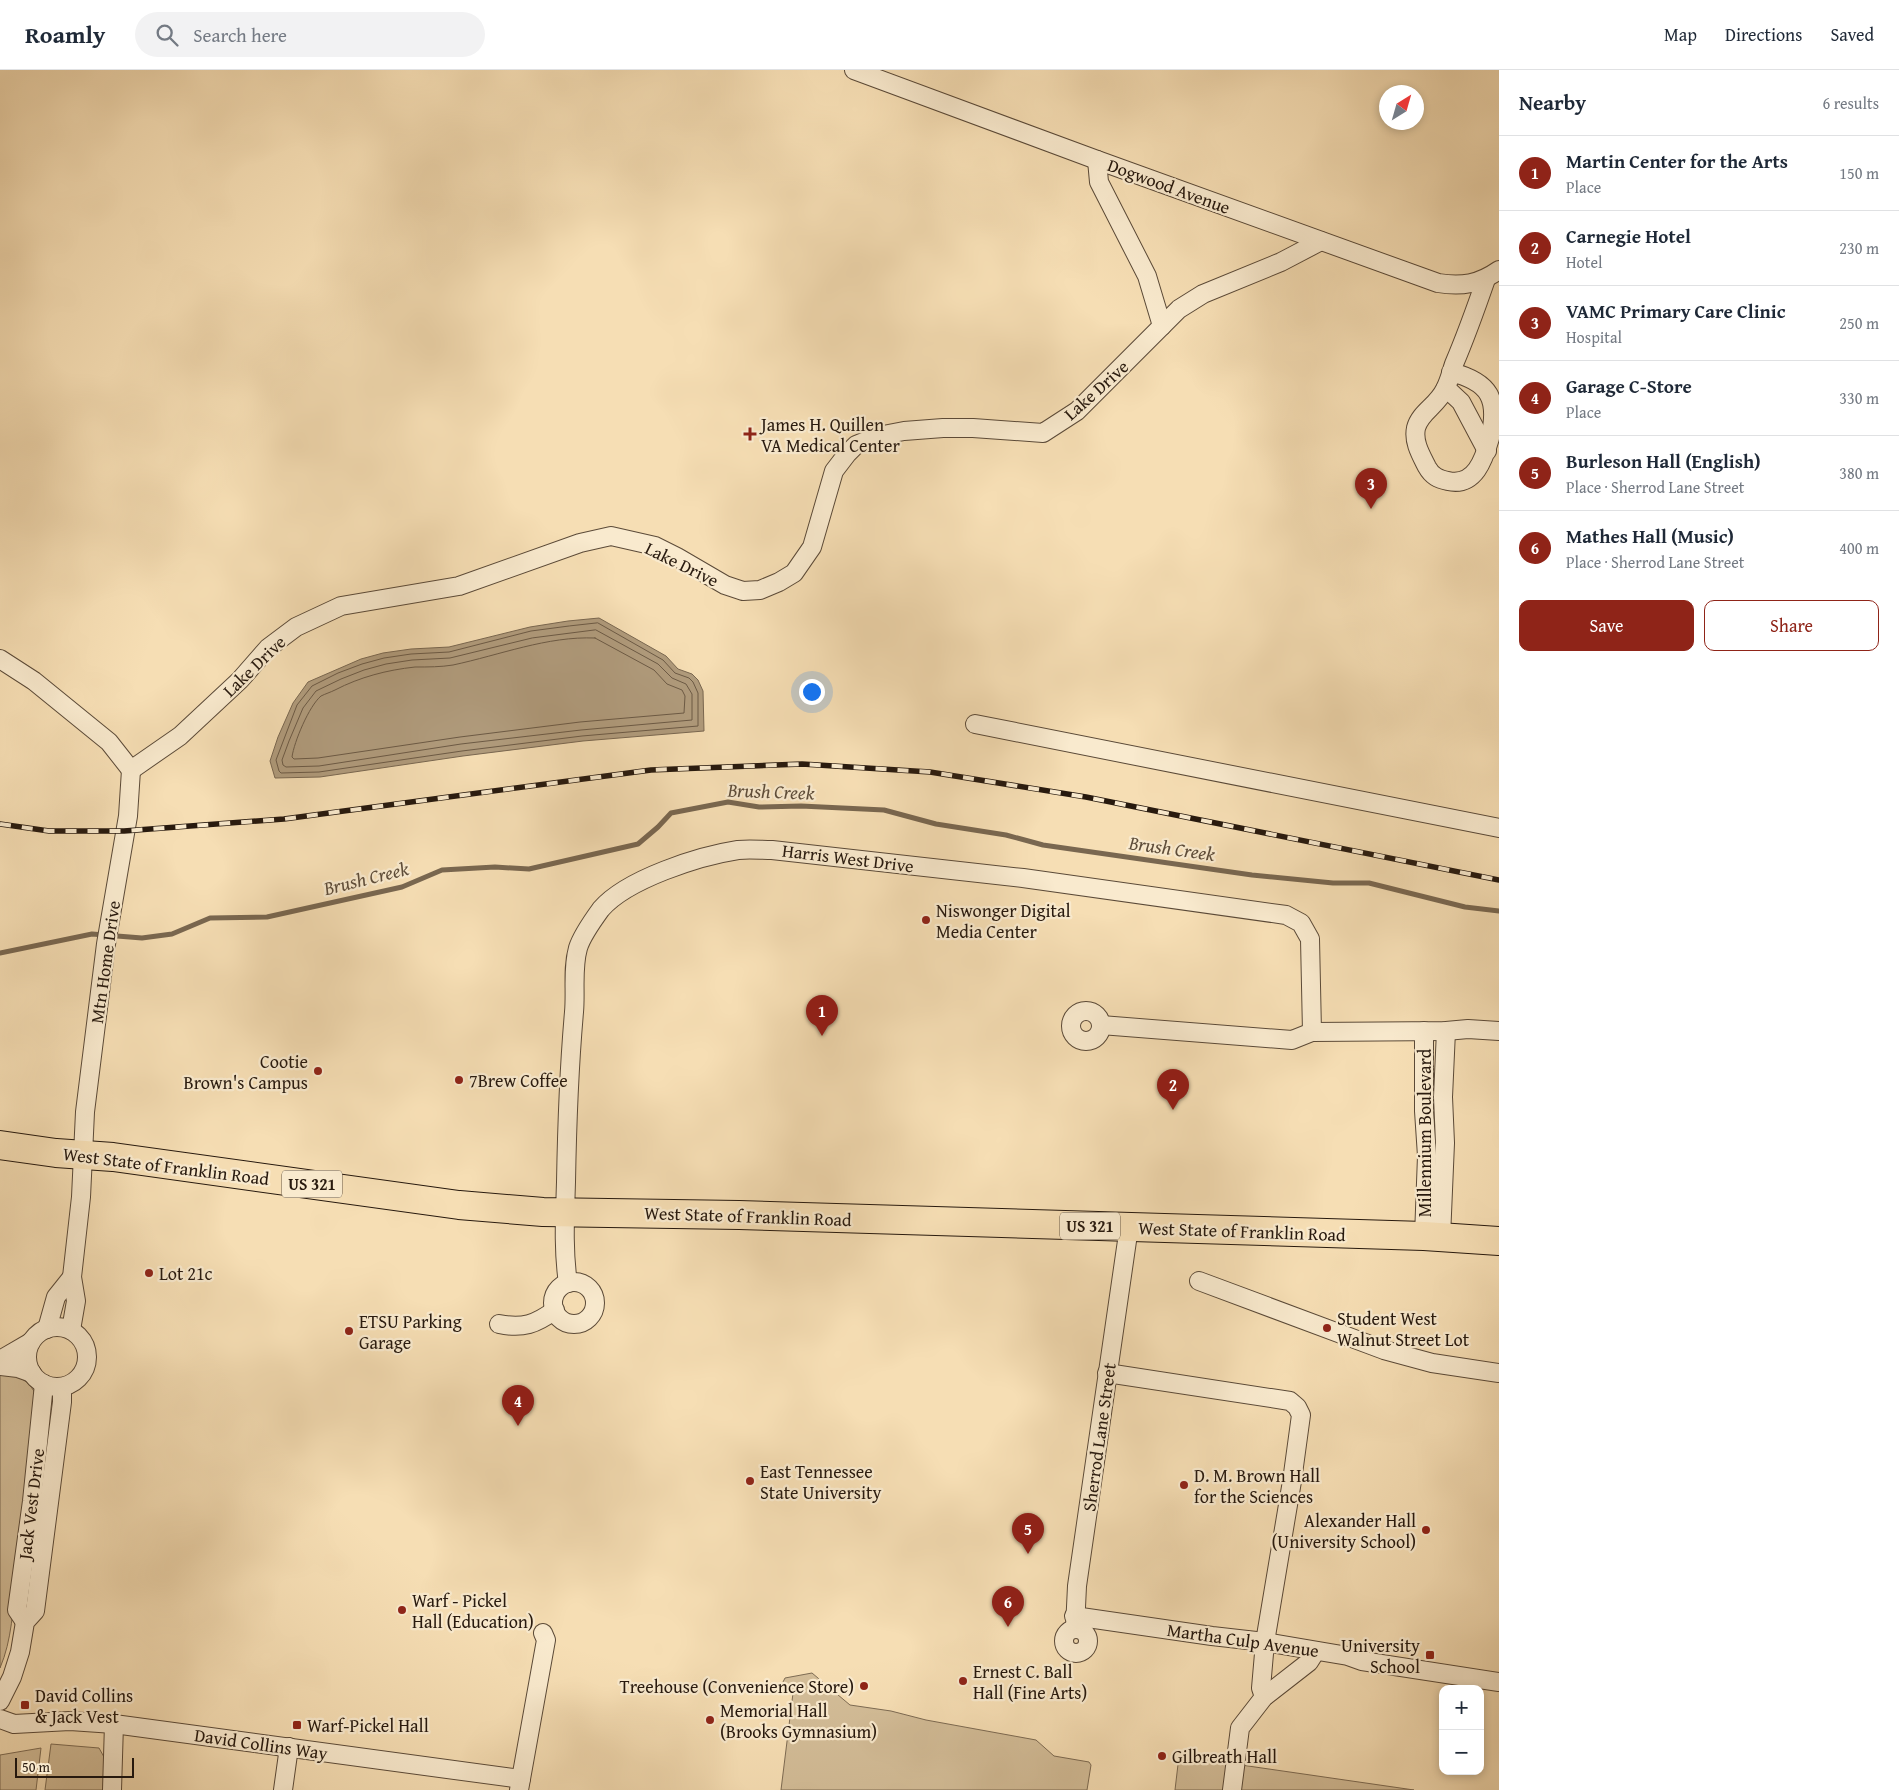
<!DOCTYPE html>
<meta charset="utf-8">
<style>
body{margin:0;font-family:"Gentium Book Plus",serif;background:#f2f2f3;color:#1f2937}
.controls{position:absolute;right:15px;bottom:15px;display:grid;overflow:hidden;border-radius:10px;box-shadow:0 2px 8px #0003}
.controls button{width:45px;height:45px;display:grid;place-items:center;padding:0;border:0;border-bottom:1px solid #e0e1e3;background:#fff;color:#1f2937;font:25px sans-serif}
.compass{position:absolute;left:1379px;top:15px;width:45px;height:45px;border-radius:50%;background:#fff;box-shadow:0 2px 8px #0003;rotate:37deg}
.scale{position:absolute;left:15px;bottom:12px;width:119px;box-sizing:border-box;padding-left:5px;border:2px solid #27190e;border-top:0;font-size:14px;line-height:18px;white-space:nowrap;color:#27190e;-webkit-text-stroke:4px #f9eace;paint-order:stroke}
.you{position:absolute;left:811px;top:621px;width:18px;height:18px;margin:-12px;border:4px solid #fff;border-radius:50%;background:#1a73e8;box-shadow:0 0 0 8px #1a73e833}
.badge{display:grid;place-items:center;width:32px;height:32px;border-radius:50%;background:#8f2418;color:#fff;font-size:16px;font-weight:700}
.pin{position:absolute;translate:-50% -41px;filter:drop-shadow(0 1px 2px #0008)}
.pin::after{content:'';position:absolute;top:26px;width:18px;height:15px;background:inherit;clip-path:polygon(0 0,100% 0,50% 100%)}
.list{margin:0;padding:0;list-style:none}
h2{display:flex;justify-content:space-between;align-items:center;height:65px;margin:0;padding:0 20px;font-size:21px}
h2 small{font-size:16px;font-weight:400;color:#747a83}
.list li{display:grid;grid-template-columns:32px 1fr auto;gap:15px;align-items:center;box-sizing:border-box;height:75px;padding:0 20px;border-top:1px solid #e0e1e3}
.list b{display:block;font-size:19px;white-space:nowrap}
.list p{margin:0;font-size:16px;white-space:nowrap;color:#747a83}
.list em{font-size:16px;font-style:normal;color:#747a83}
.actions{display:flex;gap:10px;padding:15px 20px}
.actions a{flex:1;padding:11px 0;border:1px solid #8f2418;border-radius:10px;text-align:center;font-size:18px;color:#8f2418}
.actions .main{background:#8f2418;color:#fff}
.icon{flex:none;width:28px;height:28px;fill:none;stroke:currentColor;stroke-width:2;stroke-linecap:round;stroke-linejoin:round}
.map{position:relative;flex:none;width:1499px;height:1720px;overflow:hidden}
header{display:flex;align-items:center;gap:30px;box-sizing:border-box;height:70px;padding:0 25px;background:#fff;border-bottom:1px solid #e0e1e3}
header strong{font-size:24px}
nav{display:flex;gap:28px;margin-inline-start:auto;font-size:18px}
.search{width:350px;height:45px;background:#f2f2f3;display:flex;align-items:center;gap:12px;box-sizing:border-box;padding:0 18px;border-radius:28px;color:#747a83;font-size:19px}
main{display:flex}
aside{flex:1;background:#fff}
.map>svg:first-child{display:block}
.green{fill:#d3bd98;stroke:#7d6b53}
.water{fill:#b09b7c;stroke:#796750}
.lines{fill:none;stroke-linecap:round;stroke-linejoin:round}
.shore{stroke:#6c5a45;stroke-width:1}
.stream{stroke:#796750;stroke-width:5}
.minor-casing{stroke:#5b4a38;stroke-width:20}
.trunk-casing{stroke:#27190e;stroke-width:30}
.minor{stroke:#f9eace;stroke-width:18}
.trunk{stroke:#f6deb4;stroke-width:28}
.rail-casing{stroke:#27190e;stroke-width:5.5}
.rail{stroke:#f9eace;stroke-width:4;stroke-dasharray:11;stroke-linecap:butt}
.poi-dot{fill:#8f2418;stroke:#f9eace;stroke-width:2}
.labels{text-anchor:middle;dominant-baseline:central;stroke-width:4.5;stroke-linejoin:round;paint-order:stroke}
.shield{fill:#f9eace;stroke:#665848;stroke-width:1}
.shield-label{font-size:16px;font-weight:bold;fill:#27190e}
.street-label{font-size:18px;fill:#27190e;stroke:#f9eace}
.poi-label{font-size:18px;fill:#27190e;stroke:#f9eace;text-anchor:start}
.water-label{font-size:19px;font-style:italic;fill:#5e4d3a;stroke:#f9eace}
</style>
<header>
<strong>Roamly</strong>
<div class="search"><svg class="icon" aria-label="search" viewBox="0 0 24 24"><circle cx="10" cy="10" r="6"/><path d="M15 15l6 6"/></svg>Search here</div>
<nav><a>Map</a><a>Directions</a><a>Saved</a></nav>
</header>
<main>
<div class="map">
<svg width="1499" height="1720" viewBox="0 0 1499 1720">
<rect width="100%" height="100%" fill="#f6deb4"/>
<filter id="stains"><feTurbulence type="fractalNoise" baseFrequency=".004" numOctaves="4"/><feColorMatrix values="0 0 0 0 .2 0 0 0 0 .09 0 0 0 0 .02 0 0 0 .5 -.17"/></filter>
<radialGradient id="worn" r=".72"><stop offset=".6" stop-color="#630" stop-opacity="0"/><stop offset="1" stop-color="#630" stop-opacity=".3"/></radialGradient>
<!-- green -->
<g class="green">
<path d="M 11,1304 C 24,1309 30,1313 36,1325 C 30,1386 24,1447 16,1508 C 13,1538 12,1570 0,1598 L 0,1305 Z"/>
<path d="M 812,1603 L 850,1635 L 891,1641 L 926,1650 L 1036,1670 L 1054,1686 L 1089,1692 L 1091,1695 L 1087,1720 L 781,1720 L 793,1623 L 783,1612 L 785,1608 Z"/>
<path d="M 51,1674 L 99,1678 L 104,1687 L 103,1720 L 45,1720 Z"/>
<path d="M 41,1678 L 36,1720 L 0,1720 L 0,1685 Z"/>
<path d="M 1179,1686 L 1414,1720 L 1175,1720 Z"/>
</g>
<!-- water -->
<path class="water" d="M 599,548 L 666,586 L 678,599 L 692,604 L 698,610 L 703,621 L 704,661 L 583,671 L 463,686 L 320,707 L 275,708 L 270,691 L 278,667 L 293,633 L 308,612 L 361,589 L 383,583 L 411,579 L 449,577 L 530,557 L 568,551 Z"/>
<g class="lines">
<!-- shore -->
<g class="shore">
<path d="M 598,553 L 663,590 L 675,603 L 689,608 L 693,612 L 698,623 L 698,656 L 582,666 L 462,681 L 319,702 L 281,703 L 279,701 L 276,690 L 297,635 L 312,616 L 338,603 L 362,594 L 384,588 L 411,584 L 449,582 L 531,561 L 569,556 Z"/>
<path d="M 596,560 L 658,594 L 672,608 L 686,614 L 692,624 L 692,650 L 581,660 L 461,674 L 319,696 L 286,697 L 283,695 L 282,690 L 289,671 L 303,638 L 316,621 L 341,609 L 364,600 L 386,594 L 412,590 L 450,588 L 532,568 Z"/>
<path d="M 595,568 L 654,600 L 667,614 L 682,620 L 685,626 L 684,643 L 580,652 L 460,667 L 318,688 L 294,689 L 292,687 C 294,672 309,636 321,626 C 325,624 331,622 335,620 C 360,607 387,600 415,597 C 428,597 441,597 453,595 C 500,585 547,566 595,568 Z"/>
</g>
<!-- stream -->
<path class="stream" d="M 0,883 L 92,864 L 142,868 L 172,864 L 210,848 L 267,847 L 402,817 L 442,800 L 495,797 L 529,799 L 638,774 L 658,757 L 671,743 L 728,732 L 759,737 L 801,736 L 884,740 L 936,754 L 1006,765 L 1043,775 L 1252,805 L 1333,813 L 1369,813 L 1465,837 L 1499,841"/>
<defs>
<g id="minor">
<path d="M 854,0 L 1097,90 L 1438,213 C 1462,217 1479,214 1499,200"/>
<path d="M 1097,90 L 1099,112 L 1147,206 L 1162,256"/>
<path d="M 1451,302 C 1490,312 1499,329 1490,368 C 1484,389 1475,417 1448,411 C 1438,409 1432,406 1427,397 C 1421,385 1413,372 1416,358 C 1420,342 1437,336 1445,319 C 1449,312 1451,303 1454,294 C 1466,266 1476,238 1486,209"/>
<path d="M 1446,318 L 1461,332 L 1487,381"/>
<path d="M 0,589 L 34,611 L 109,672 L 131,700"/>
<path d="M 975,654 L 1499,758"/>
<path d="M 131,700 L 180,666 L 240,610 L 268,578 L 296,557 L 341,536 L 459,516 L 580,473 L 611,466 L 655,476 L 677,487 L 725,515 L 743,521 L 760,520 L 779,512 L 794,503 L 812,477 L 834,401 L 847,384 L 856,375 L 878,366 L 904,361 L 943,358 L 973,358 L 1043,363 L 1077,341 L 1179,239 L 1203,224 L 1281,192 L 1321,171"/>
<circle cx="1086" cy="956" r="15"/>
<path d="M 1101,955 L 1292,970 L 1312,962 L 1446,961 L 1468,959 L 1499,961"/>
<path d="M 1424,1166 L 1427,1086 L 1424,1041 L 1424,961"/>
<path d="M 1441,1167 L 1445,1073 L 1443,1027 L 1446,961"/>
<path d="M 1199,1211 L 1384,1280 L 1432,1293 L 1499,1303"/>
<circle cx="574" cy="1233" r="21"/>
<path d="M 568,1213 C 563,1180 565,1146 566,1112 C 567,1055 569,999 574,942 C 576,921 572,899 578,878 C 582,865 593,850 601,839 C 627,809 699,786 738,780 C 749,779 761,780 772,780 L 1023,808 L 1286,845 L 1301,853 L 1310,869 L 1312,962"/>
<path d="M 499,1254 C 523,1259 536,1254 555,1240"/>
<circle cx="57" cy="1287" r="30"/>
<path d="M 47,1259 L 56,1227 L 72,1207"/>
<path d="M 71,1260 L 76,1231 L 72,1207 L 81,1127 L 85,1042 L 106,874 L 128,746 L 131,700"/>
<path d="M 0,1290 L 31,1272"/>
<path d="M 0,1296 L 18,1298 L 32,1303"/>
<path d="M 1107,1303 L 1290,1331 L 1297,1337 L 1301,1345 L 1292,1411 L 1265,1572 L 1261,1618 L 1264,1627"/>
<path d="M 1074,1546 L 1212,1566 L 1265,1572 L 1348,1586 L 1362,1591 L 1499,1612"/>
<path d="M 25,1552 L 17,1540 L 32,1431 L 44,1314"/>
<path d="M 1075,1558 L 1077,1516 L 1129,1157"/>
<circle cx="1076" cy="1571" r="12"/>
<path d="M 0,1631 L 12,1607 L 20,1582 L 25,1552 L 35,1541 L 62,1332 L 62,1317"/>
<path d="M 0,1649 L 14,1654 L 70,1651 L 114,1654 L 521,1709"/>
<path d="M 112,1720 L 114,1654"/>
<path d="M 283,1720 L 289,1677"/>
<path d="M 519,1720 L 546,1570 L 543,1563"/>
<path d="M 1232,1720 L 1240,1658 L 1264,1627 L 1309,1592 L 1316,1581"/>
</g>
<path id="trunk" d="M 0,1075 L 56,1083 L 113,1087 L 459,1135 L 543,1142 L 739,1145 L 1424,1166 L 1499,1171"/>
</defs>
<!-- minor casing -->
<use href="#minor" class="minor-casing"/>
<!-- trunk casing -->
<use href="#trunk" class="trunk-casing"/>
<!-- minor -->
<use href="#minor" class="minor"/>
<!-- trunk -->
<use href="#trunk" class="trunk"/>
<defs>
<path id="rail" d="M 0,754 L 49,761 L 124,761 L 284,749 L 651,700 L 802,694 L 930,702 L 1086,727 L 1499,810"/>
</defs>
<!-- rail casing -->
<use href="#rail" class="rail-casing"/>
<!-- rail -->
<use href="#rail" class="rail"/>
</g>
<!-- markers -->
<g class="poi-dot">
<path d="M747.5 356.5h5v5h5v5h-5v5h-5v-5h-5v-5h5z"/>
<circle cx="926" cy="850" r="5"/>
<circle cx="318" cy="1001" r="5"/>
<circle cx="459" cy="1010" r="5"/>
<circle cx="149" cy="1203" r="5"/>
<circle cx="1327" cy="1258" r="5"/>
<circle cx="349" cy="1261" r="5"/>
<circle cx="750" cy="1411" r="5"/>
<circle cx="1184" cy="1415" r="5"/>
<circle cx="1426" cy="1460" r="5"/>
<circle cx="402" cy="1540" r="5"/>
<rect x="1425" y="1580" width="10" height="10" rx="2.5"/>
<circle cx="963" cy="1611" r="5"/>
<circle cx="864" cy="1616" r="5"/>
<rect x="20" y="1630" width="10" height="10" rx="2.5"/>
<circle cx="710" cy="1650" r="5"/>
<rect x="292" y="1650" width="10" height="10" rx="2.5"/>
<circle cx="1162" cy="1686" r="5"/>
</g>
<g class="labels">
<!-- shield labels -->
<g class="shield">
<rect x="282" y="1100.5" width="60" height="27" rx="4"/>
<rect x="1060" y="1142.5" width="60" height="27" rx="4"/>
</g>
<g class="shield-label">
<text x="312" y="1114">US 321</text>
<text x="1090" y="1156">US 321</text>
</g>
<!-- street labels -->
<g class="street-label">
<text transform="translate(1169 116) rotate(20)">Dogwood Avenue</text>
<text transform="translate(1096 320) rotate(-42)">Lake Drive</text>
<text transform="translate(682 494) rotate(26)">Lake Drive</text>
<text transform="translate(254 596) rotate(-44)">Lake Drive</text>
<text transform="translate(848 788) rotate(7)">Harris West Drive</text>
<text transform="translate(105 892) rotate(-82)">Mtn Home Drive</text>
<text transform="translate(1424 1063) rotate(-90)">Millennium Boulevard</text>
<text transform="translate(166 1096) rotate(7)">West State of Franklin Road</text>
<text transform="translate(748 1146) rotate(2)">West State of Franklin Road</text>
<text transform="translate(1242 1161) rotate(2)">West State of Franklin Road</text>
<text transform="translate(1099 1367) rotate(-82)">Sherrod Lane Street</text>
<text transform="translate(31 1434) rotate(-83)">Jack Vest Drive</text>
<text transform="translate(1243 1570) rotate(8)">Martha Culp Avenue</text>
<text transform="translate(261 1674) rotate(8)">David Collins Way</text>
</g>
<!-- poi labels -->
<g class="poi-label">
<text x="761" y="354">James H. Quillen<tspan x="761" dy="21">VA Medical Center</tspan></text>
<text x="936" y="840">Niswonger Digital<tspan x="936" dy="21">Media Center</tspan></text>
<text x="308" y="991" text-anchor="end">Cootie<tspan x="308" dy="21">Brown's Campus</tspan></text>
<text x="469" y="1010">7Brew Coffee</text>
<text x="159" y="1203">Lot 21c</text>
<text x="1337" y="1248">Student West<tspan x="1337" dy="21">Walnut Street Lot</tspan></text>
<text x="359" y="1251">ETSU Parking<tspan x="359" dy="21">Garage</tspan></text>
<text x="760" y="1401">East Tennessee<tspan x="760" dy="21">State University</tspan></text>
<text x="1194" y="1405">D. M. Brown Hall<tspan x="1194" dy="21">for the Sciences</tspan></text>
<text x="1416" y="1450" text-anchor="end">Alexander Hall<tspan x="1416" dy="21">(University School)</tspan></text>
<text x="412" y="1530">Warf - Pickel<tspan x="412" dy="21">Hall (Education)</tspan></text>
<text x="1420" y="1575" text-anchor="end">University<tspan x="1420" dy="21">School</tspan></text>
<text x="973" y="1601">Ernest C. Ball<tspan x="973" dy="21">Hall (Fine Arts)</tspan></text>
<text x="854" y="1616" text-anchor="end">Treehouse (Convenience Store)</text>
<text x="35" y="1625">David Collins<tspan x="35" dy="21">&amp; Jack Vest</tspan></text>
<text x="720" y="1640">Memorial Hall<tspan x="720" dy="21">(Brooks Gymnasium)</tspan></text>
<text x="307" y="1655">Warf-Pickel Hall</text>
<text x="1172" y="1686">Gilbreath Hall</text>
</g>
<!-- water labels -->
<g class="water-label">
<text transform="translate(771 721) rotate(2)">Brush Creek</text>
<text transform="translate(1172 778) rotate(8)">Brush Creek</text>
<text transform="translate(366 808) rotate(-14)">Brush Creek</text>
</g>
</g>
<rect width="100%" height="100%" filter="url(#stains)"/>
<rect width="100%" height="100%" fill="url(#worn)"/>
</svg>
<div class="controls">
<button>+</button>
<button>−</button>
</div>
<svg class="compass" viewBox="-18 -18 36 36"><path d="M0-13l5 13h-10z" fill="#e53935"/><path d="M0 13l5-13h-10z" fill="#747a83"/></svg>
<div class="scale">50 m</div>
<div class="you"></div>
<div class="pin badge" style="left:822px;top:966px">1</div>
<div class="pin badge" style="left:1173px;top:1040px">2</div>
<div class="pin badge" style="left:1371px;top:439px">3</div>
<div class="pin badge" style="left:518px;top:1356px">4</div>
<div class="pin badge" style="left:1028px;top:1484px">5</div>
<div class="pin badge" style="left:1008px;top:1557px">6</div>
</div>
<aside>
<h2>Nearby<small>6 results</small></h2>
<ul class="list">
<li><span class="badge">1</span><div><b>Martin Center for the Arts</b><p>Place</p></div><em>150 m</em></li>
<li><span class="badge">2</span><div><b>Carnegie Hotel</b><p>Hotel</p></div><em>230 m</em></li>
<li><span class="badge">3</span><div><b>VAMC Primary Care Clinic</b><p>Hospital</p></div><em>250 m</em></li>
<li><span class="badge">4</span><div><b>Garage C-Store</b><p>Place</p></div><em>330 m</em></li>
<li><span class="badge">5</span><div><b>Burleson Hall (English)</b><p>Place · Sherrod Lane Street</p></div><em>380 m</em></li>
<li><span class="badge">6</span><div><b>Mathes Hall (Music)</b><p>Place · Sherrod Lane Street</p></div><em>400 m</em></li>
</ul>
<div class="actions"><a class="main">Save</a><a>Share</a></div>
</aside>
</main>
